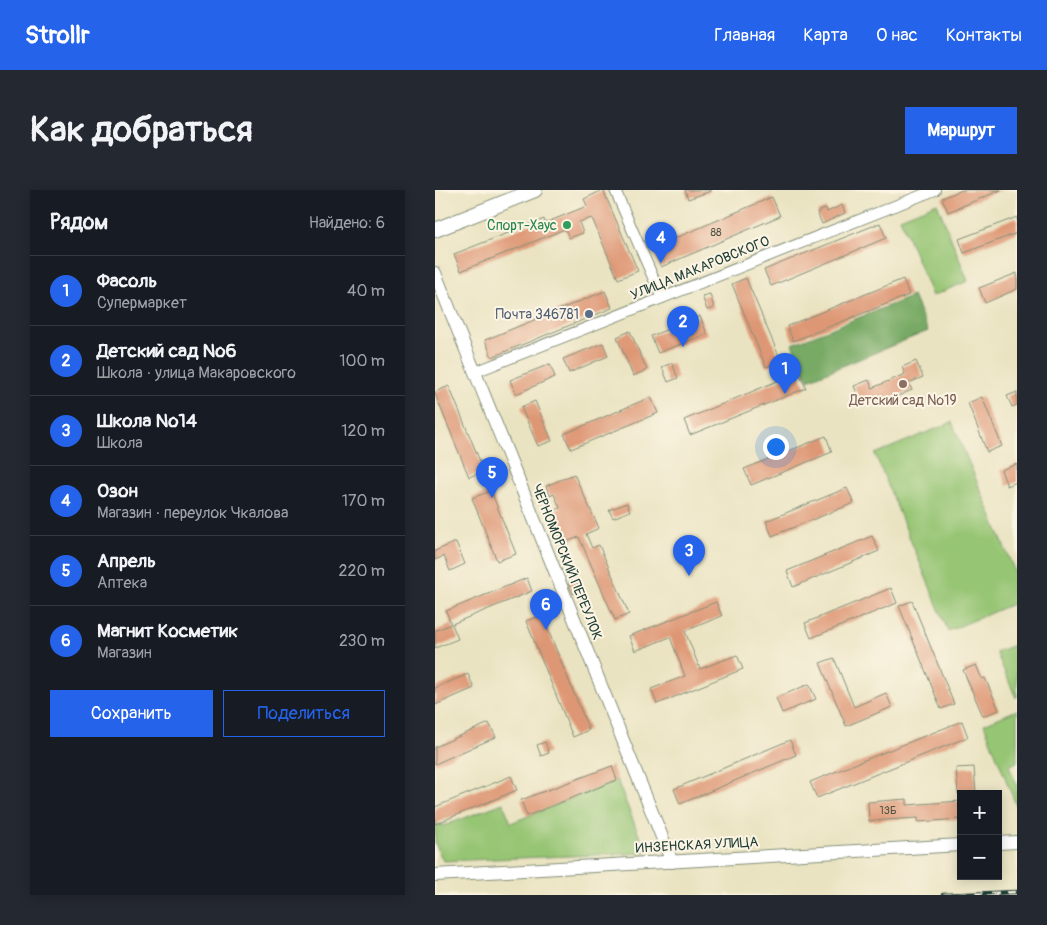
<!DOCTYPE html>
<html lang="ru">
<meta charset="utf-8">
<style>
body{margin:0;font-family:Pangolin,sans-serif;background:#242831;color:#f1f3f6}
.controls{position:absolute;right:15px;bottom:15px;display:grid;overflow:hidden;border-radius:0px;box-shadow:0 2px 12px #0003}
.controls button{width:45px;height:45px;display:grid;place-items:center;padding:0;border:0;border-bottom:1px solid #363941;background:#171b24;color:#f1f3f6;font:25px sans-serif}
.you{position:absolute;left:340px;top:256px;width:18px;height:18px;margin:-12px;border:4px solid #fff;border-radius:50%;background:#1a73e8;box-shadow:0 0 0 8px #1a73e833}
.badge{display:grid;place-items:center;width:32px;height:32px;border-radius:50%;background:#2563eb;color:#fff;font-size:16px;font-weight:700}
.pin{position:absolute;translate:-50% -41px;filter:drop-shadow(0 1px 2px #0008)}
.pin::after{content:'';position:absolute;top:26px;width:18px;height:15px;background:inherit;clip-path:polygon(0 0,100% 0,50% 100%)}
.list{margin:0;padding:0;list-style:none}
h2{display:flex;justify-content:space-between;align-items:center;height:65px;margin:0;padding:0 20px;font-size:21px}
h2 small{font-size:16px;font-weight:400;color:#9ea1a6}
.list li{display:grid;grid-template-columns:32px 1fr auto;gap:15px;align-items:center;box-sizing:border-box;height:70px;padding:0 20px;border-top:1px solid #363941}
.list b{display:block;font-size:19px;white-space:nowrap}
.list p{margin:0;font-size:16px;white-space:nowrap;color:#9ea1a6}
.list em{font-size:16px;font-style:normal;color:#9ea1a6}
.actions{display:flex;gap:10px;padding:15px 20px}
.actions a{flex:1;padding:11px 0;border:1px solid #2563eb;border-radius:0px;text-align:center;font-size:18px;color:#2563eb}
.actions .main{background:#2563eb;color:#fff}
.map{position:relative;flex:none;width:582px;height:705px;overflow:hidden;border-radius:0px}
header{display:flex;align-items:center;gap:30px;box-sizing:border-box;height:70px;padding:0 25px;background:#2563eb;color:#fff}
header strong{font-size:24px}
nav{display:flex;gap:28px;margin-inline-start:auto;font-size:18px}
.intro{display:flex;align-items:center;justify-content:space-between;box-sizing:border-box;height:120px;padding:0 30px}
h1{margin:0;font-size:35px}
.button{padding:12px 22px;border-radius:0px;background:#2563eb;color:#fff;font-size:18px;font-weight:700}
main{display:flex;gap:30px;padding:0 30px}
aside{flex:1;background:#171b24;border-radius:0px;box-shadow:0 2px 12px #0003}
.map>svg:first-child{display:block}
.green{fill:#96c573;stroke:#5a8154}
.forest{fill:#78aa65;stroke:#4c744c}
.building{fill:#de9774}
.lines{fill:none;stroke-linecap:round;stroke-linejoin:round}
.minor-casing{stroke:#84907a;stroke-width:12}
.tertiary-casing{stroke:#84907a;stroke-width:14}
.secondary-casing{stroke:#84907a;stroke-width:16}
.minor{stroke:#fff;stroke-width:10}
.tertiary{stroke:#fff;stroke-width:12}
.secondary{stroke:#fff;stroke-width:14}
.rail-casing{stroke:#1f3d34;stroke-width:4.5}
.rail{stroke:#fcf5e5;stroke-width:2.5;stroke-dasharray:8;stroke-linecap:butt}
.leisure-dot{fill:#2e9e5b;stroke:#fcf5e5;stroke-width:2}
.service-dot{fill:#5c6f8a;stroke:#fcf5e5;stroke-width:2}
.education-dot{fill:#8d6e63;stroke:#fcf5e5;stroke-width:2}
.labels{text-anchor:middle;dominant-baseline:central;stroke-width:4;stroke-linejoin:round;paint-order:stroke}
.number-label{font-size:11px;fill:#4f5444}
.leisure-label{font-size:14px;fill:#27864d;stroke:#fcf5e5;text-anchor:end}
.street-label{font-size:14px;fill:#1f3d34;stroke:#fcf5e5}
.service-label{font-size:14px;fill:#4e5e75;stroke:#fcf5e5;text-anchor:end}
.education-label{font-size:14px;fill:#785e54;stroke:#fcf5e5}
</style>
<header>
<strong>Strollr</strong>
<nav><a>Главная</a><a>Карта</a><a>О нас</a><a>Контакты</a></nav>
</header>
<div class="intro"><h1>Как добраться</h1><a class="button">Маршрут</a></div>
<main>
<aside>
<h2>Рядом<small>Найдено: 6</small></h2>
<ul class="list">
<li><span class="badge">1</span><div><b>Фасоль</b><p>Супермаркет</p></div><em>40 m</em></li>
<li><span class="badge">2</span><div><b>Детский сад №6</b><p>Школа · улица Макаровского</p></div><em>100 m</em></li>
<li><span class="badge">3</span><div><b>Школа №14</b><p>Школа</p></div><em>120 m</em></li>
<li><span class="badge">4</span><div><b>Озон</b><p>Магазин · переулок Чкалова</p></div><em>170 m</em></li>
<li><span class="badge">5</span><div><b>Апрель</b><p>Аптека</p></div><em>220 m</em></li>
<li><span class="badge">6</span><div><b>Магнит Косметик</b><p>Магазин</p></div><em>230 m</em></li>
</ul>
<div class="actions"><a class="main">Сохранить</a><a>Поделиться</a></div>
</aside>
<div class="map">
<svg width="582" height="705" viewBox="0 0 582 705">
<rect width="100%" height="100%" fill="#fcf5e5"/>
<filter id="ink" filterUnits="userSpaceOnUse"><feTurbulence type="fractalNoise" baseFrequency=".02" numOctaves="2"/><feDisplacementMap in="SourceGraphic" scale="10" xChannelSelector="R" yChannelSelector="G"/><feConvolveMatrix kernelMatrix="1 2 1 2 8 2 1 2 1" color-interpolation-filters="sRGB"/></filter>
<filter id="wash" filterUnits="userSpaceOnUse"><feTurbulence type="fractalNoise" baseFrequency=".0096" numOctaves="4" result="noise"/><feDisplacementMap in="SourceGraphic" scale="20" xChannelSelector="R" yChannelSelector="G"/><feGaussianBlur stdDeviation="1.12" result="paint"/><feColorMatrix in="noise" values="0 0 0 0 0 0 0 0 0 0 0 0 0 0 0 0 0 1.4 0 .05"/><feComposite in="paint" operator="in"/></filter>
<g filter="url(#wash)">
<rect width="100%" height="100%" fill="#eae3c1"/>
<!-- green -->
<g class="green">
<path d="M 502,13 L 533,91 L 497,106 L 465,28 Z"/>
<path d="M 517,232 L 582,387 L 582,412 L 513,441 L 440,264 Z"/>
<path d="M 582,454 L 582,507 L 581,508 L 561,462 Z"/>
<path d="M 582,520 L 582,572 L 574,576 L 582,595 L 582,618 L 549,534 Z"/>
<path d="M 182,590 L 211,663 L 8,671 L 0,653 L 0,635 L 11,635 L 68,613 L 76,633 Z"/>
</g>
<!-- forest -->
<path class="forest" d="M 478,106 L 493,141 L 373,190 L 357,154 Z"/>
<g id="blocks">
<!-- building -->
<g class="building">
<path d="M 168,0 L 203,81 L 183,89 L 157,28 L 144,32 L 148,43 L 134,48 L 130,39 L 26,81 L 19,64 L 109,29 L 110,33 L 152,16 L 149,9 Z"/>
<path d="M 250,0 L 276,0 L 276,1 L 253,9 Z"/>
<path d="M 527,0 L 566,0 L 513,22 L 507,8 Z"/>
<path d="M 337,7 L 345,26 L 226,77 L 217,58 Z"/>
<path d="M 407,15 L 410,23 L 387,34 L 382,22 L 391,18 L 392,22 Z"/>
<path d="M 582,27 L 582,43 L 529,63 L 524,49 Z"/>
<path d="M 445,33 L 451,48 L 336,96 L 329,80 Z"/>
<path d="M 582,83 L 582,99 L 550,113 L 544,98 Z"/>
<path d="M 311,88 L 346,171 L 331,177 L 297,94 Z"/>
<path d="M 468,89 L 474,105 L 358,151 L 352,136 Z"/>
<path d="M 170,101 L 177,118 L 57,167 L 50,150 Z"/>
<path d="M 275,104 L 279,118 L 272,120 L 267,106 Z"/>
<path d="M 265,126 L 272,144 L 223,163 L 216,146 Z"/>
<path d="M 195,141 L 212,180 L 198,186 L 182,147 Z"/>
<path d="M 168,153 L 173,166 L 134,183 L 128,169 Z"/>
<path d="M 481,171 L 488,187 L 474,193 L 477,200 L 444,214 L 441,207 L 426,213 L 419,196 L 434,190 L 437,198 L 470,184 L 467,177 Z"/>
<path d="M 237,173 L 243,188 L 233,192 L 227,177 Z"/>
<path d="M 115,174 L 120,187 L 81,204 L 75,190 Z"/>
<path d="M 364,182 L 371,198 L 255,245 L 249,230 Z"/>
<path d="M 14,196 L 49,281 L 34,287 L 0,204 L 0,202 Z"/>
<path d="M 582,202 L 582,215 L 577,217 L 572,206 Z"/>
<path d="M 216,207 L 223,223 L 136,259 L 129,244 Z"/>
<path d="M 547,207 L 567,256 L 552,262 L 533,213 Z"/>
<path d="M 100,211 L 117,251 L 103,256 L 86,217 Z"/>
<path d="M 391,246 L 397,262 L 316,295 L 309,279 Z"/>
<path d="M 582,274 L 582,292 L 572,296 L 566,280 Z"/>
<path d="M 139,284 L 164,338 L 151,344 L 157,358 L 164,355 L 194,424 L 180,430 L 144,347 L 131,352 L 118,321 L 125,318 L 119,304 L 115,306 L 111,296 Z"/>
<path d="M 412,298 L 419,313 L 337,346 L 331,331 Z"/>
<path d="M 56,301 L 81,364 L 62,371 L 37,308 Z"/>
<path d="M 192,313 L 195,321 L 178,328 L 174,320 Z"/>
<path d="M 437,346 L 444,361 L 358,397 L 352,381 Z"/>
<path d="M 21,352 L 30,374 L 15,381 L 9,366 L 0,370 L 0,361 Z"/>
<path d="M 92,388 L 97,401 L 17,434 L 23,449 L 0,458 L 0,441 L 16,434 L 11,421 Z"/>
<path d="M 141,389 L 146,401 L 138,404 L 133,393 Z"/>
<path d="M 456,398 L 462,413 L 376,448 L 370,433 Z"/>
<path d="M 477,411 L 519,514 L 506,519 L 464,416 Z"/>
<path d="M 281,412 L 287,426 L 250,441 L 265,479 L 302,465 L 308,479 L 222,514 L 216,499 L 250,486 L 235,447 L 200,461 L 194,446 Z"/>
<path d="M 107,425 L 154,540 L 138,547 L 91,431 Z"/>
<path d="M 399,468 L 419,517 L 451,503 L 457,517 L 411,536 L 385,473 Z"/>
<path d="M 541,475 L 547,489 L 550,488 L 564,520 L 548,526 L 528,480 Z"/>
<path d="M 33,484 L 39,498 L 0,515 L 0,498 Z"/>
<path d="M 374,494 L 381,509 L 347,523 L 341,508 Z"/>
<path d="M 527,531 L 533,547 L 382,608 L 375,592 Z"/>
<path d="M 54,533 L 61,547 L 0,574 L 0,557 Z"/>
<path d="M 355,550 L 361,565 L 245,614 L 239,599 Z"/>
<path d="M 110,552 L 114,563 L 106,566 L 102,555 Z"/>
<path d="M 177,576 L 182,590 L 92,626 L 86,610 Z"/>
<path d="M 539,577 L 541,604 L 523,604 L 521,578 Z"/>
<path d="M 76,586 L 82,600 L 0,634 L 0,617 Z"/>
<path d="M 472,609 L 472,615 L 526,611 L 526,629 L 483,632 L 483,628 L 434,631 L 433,612 Z"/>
</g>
</g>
</g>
<g filter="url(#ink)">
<use href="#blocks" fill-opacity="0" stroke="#84907a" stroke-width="1"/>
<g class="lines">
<defs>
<g id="minor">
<path d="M 180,0 L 227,108"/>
<path d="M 40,182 L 500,0"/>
</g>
<g id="tertiary">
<path d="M 0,83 L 237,672"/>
<path d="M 563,653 L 582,652"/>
<path d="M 0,685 L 526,655"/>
</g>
<path id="secondary" d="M 0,40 L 100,0"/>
</defs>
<!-- minor casing -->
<use href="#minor" class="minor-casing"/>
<!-- tertiary casing -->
<use href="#tertiary" class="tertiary-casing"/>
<!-- secondary casing -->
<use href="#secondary" class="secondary-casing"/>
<!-- minor -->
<use href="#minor" class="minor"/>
<!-- tertiary -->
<use href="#tertiary" class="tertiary"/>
<!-- secondary -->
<use href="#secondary" class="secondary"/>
<defs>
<path id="rail" d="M 508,705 L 582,702"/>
</defs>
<!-- rail casing -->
<use href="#rail" class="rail-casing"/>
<!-- rail -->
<use href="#rail" class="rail"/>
</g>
</g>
<!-- markers -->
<circle class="leisure-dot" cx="132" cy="35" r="5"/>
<circle class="service-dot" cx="154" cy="124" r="5"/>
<circle class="education-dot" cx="468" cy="194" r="5"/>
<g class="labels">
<!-- number labels -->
<g class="number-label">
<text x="281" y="42">88</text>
<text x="453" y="620">13Б</text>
</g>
<!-- leisure labels -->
<g class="leisure-label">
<text x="122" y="35">Спорт-Хаус</text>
</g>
<!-- street labels -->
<g class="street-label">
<text transform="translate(265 78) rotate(-22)">УЛИЦА МАКАРОВСКОГО</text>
<text transform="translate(132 372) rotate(68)">ЧЕРНОМОРСКИЙ ПЕРЕУЛОК</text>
<text transform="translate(262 655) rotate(-3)">ИНЗЕНСКАЯ УЛИЦА</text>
</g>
<!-- service labels -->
<g class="service-label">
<text x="144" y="124">Почта 346781</text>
</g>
<!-- education labels -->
<g class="education-label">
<text x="468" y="210">Детский сад №19</text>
</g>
</g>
</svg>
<div class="controls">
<button>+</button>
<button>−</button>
</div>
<div class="you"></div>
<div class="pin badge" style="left:350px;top:204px">1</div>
<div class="pin badge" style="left:248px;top:157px">2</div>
<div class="pin badge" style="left:254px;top:386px">3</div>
<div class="pin badge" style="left:226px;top:73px">4</div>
<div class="pin badge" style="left:57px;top:308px">5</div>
<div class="pin badge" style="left:111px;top:440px">6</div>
</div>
</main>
